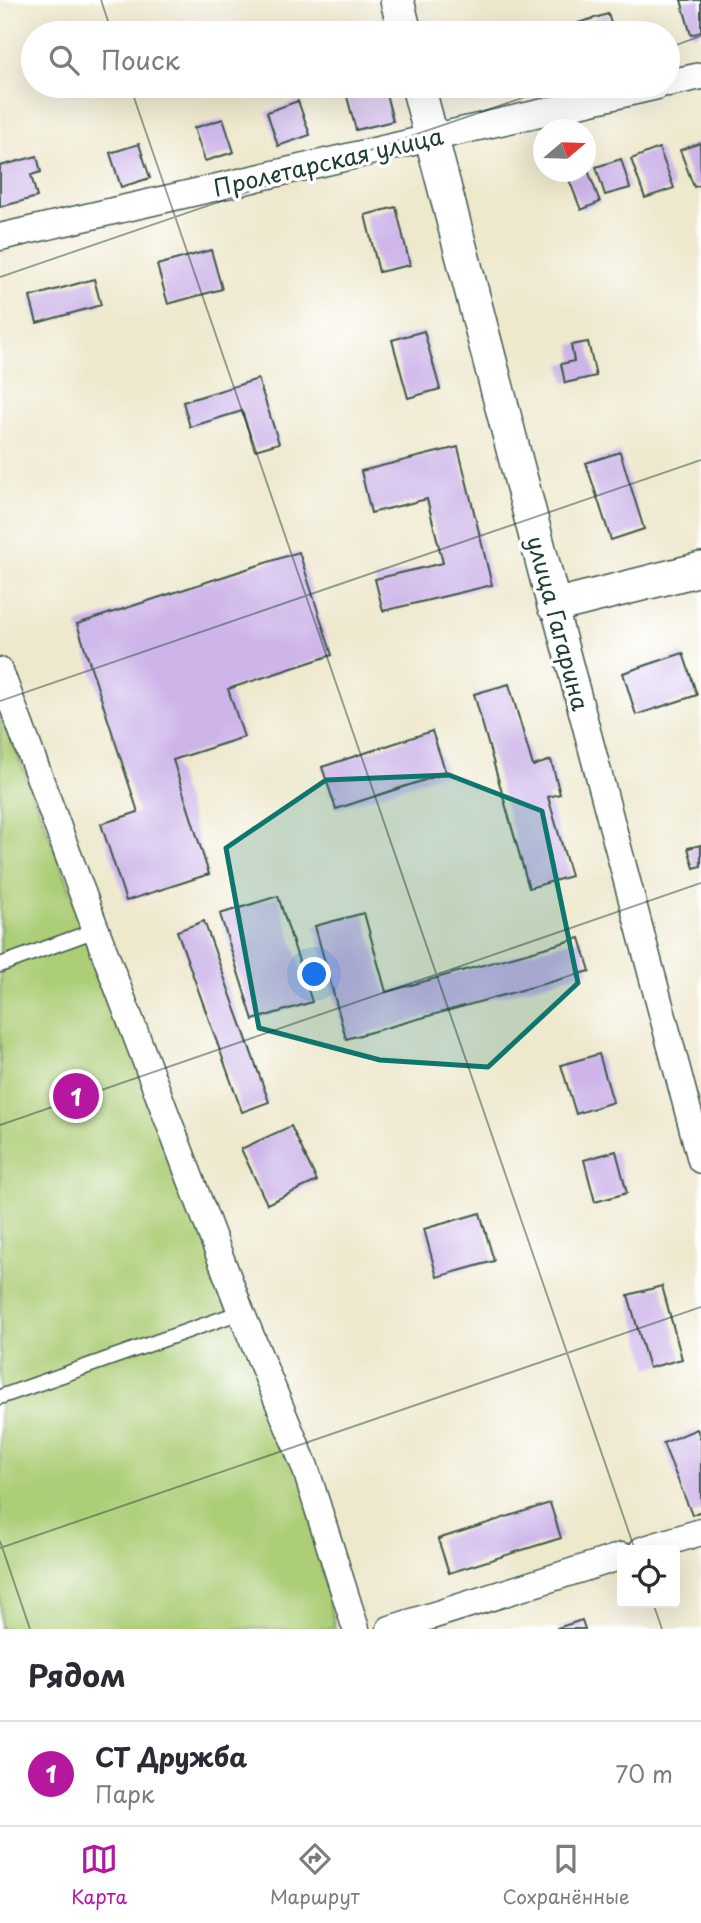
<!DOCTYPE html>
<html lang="ru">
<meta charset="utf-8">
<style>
body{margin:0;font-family:"Playpen Sans",sans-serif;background:#f2f2f3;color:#2b2b33}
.controls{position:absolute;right:21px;bottom:21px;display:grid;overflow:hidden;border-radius:7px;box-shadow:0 7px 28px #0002}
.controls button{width:63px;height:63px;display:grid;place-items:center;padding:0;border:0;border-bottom:2px solid #e1e1e2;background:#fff;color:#2b2b33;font:35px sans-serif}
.compass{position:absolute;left:533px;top:119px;width:63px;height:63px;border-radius:50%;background:#fff;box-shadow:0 7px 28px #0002;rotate:71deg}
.you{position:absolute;left:315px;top:975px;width:24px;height:24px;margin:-18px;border:5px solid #fff;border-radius:50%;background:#1a73e8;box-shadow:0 0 0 10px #1a73e833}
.badge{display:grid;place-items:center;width:46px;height:46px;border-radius:50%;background:#b5179e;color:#fff;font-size:23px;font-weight:700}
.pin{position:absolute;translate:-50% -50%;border:4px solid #fff;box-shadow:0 2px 7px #0006}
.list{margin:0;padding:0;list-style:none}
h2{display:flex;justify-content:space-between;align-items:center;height:91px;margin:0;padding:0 28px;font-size:30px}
h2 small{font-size:23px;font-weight:400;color:#7c7c81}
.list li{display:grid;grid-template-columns:46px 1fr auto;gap:21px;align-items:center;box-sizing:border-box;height:105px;padding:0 28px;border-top:2px solid #e1e1e2}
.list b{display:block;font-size:26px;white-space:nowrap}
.list p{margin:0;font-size:23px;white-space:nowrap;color:#7c7c81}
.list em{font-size:23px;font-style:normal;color:#7c7c81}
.icon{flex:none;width:38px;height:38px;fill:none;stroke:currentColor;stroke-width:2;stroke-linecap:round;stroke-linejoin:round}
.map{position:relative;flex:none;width:701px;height:1629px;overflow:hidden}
.search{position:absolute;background:#fff;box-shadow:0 7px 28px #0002;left:21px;right:21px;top:21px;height:77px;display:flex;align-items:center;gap:18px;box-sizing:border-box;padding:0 24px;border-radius:38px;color:#7c7c81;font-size:26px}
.sheet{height:196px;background:#fff}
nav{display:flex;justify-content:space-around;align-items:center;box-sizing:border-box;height:98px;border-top:2px solid #e1e1e2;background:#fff;font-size:19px;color:#7c7c81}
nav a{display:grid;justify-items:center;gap:4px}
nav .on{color:#b5179e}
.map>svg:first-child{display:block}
.green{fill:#acce77;stroke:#668656;stroke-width:2}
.building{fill:#cdb5e9}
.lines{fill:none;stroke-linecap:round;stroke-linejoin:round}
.service-casing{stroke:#3e574b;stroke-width:17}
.minor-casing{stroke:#3e574b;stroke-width:29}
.tertiary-casing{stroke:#3e574b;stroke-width:36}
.service{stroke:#fff;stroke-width:14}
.minor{stroke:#fff;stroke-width:26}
.tertiary{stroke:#fff;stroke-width:33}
.marked{fill:#0f766e;fill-opacity:0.2;stroke:#0f766e;stroke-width:5;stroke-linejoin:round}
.ticks{fill:none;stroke:#1f3d34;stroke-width:2;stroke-opacity:0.45}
.labels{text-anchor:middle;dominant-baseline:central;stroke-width:7;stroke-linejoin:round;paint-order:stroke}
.street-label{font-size:23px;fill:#1f3d34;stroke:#fff}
</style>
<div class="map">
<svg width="701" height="1629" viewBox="0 0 701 1629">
<rect width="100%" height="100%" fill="#fff"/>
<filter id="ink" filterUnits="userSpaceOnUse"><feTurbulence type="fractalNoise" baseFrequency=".0143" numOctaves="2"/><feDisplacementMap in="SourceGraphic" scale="14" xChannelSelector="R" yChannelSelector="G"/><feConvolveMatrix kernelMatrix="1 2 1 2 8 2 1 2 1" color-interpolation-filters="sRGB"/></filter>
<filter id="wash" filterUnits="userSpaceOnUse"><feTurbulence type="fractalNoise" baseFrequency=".00686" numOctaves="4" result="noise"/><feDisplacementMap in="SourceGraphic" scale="28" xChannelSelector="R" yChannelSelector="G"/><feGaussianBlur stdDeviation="1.57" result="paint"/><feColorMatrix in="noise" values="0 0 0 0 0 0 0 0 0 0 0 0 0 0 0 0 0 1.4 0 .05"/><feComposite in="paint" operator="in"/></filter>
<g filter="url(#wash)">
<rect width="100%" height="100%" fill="#eee8cd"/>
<!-- green -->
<path class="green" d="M 0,709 L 304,1483 L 335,1629 L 0,1629 Z"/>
<g id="blocks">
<!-- building -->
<g class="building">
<path d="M 681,0 L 701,0 L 701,32 L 691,35 Z"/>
<path d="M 608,14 L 614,33 L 581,33 L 578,23 Z"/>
<path d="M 374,86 L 384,86 L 393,121 L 356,130 L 346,93 Z"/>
<path d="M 298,101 L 310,135 L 278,146 L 267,112 Z"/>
<path d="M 223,119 L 234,152 L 205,161 L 194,128 Z"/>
<path d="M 700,143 L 701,185 L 694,187 L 680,150 Z"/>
<path d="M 139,144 L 150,178 L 121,187 L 110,153 Z"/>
<path d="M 659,148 L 674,188 L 645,198 L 631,159 Z"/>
<path d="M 37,156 L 41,172 L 31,175 L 37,197 L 0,207 L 0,166 Z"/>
<path d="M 621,159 L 630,188 L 605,195 L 596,167 Z"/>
<path d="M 586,165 L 600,202 L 581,210 L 568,177 L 586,172 Z"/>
<path d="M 396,207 L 410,265 L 379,272 L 365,215 Z"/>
<path d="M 211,250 L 222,289 L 168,304 L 157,265 Z"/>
<path d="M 94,279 L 101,305 L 37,323 L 30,297 Z"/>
<path d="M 424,331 L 440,389 L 408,398 L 392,340 Z"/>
<path d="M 588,342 L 596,376 L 565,383 L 561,364 L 574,361 L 571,345 Z"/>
<path d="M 258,379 L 279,443 L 255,450 L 242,411 L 190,427 L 183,402 Z"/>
<path d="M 458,447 L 492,585 L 383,611 L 375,579 L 443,563 L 427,499 L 371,513 L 361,471 Z"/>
<path d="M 620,452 L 644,529 L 611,540 L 586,463 Z"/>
<path d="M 299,552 L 332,655 L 228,689 L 244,737 L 173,760 L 209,874 L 126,901 L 101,824 L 138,812 L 77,624 Z"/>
<path d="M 683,653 L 697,695 L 636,715 L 623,673 Z"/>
<path d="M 509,684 L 533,766 L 551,760 L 560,794 L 548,797 L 571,876 L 529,888 L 474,694 Z"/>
<path d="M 432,731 L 446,773 L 336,809 L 322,767 Z"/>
<path d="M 701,845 L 701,866 L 694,868 L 688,848 Z"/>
<path d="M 278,896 L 312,1002 L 253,1020 L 220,914 Z"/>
<path d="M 364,913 L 386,992 L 580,938 L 590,971 L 346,1039 L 315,926 Z"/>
<path d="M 204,921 L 269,1102 L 242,1112 L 177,931 Z"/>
<path d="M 599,1054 L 613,1102 L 576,1114 L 561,1065 Z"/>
<path d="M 291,1126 L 317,1181 L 267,1204 L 241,1149 Z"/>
<path d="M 616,1151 L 627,1193 L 595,1202 L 584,1160 Z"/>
<path d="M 480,1213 L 494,1261 L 437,1277 L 424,1229 Z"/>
<path d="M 662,1286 L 682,1359 L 649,1368 L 628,1295 Z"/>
<path d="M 697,1429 L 701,1440 L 701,1511 L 692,1515 L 663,1443 Z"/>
<path d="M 550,1503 L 561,1538 L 449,1573 L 438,1539 Z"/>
<path d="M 582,1620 L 585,1629 L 557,1629 L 557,1628 Z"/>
</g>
</g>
</g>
<g filter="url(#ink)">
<use href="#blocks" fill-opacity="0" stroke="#3e574b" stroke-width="2"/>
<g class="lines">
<defs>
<g id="service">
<path d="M 0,965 L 96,930"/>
<path d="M 0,1397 L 241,1312"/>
</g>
<g id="minor">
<path d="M 668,83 L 701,76"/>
<path d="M 0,237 L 657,86"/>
<path d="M 554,606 L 701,1160"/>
<path d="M 0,671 L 96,930 L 241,1312 L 305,1467 L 356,1629"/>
<path d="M 642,1550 L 701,1532"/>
<path d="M 390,1629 L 622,1556"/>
</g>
<g id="tertiary">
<path d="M 397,0 L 405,33"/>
<path d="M 418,86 L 554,606 L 701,569"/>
</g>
</defs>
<!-- service casing -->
<use href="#service" class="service-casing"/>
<!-- minor casing -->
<use href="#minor" class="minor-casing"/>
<!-- tertiary casing -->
<use href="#tertiary" class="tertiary-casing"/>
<!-- service -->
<use href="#service" class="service"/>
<!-- minor -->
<use href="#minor" class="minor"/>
<!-- tertiary -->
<use href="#tertiary" class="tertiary"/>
</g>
</g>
<!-- marked area -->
<path class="marked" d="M 449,775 L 542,811 L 578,983 L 488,1067 L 380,1060 L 259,1028 L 226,848 L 326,780 Z"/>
<!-- ticks -->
<path class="ticks" d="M 101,0 L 112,33M 668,48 L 701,36M 130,86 L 635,1550M 0,277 L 557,86M 0,701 L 701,460M 0,1125 L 701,883M 0,1541 L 30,1629M 0,1548 L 701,1307M 653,1603 L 662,1629"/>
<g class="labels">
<!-- street labels -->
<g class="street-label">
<text transform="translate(328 161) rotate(-13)">Пролетарская улица</text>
<text transform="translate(559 623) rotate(75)">улица Гагарина</text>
</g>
</g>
</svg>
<div class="controls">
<button><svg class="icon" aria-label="locate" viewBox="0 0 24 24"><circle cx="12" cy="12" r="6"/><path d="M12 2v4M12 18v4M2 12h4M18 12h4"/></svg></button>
</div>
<svg class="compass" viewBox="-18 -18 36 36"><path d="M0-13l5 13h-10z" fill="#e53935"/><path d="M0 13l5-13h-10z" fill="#7c7c81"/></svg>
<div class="you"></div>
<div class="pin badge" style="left:76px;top:1096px">1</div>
<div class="search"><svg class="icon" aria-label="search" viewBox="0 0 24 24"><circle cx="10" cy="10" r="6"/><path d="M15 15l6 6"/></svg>Поиск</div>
</div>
<section class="sheet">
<h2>Рядом<small></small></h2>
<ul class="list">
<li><span class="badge">1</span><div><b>СТ Дружба</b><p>Парк</p></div><em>70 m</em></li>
</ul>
</section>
<nav>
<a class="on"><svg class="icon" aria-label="map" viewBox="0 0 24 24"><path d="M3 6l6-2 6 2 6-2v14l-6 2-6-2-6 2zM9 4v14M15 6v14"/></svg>Карта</a>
<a><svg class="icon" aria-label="directions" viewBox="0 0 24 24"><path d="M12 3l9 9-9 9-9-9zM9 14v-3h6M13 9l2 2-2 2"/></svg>Маршрут</a>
<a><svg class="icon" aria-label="saved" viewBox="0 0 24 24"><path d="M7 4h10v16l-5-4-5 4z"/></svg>Сохранённые</a>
</nav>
